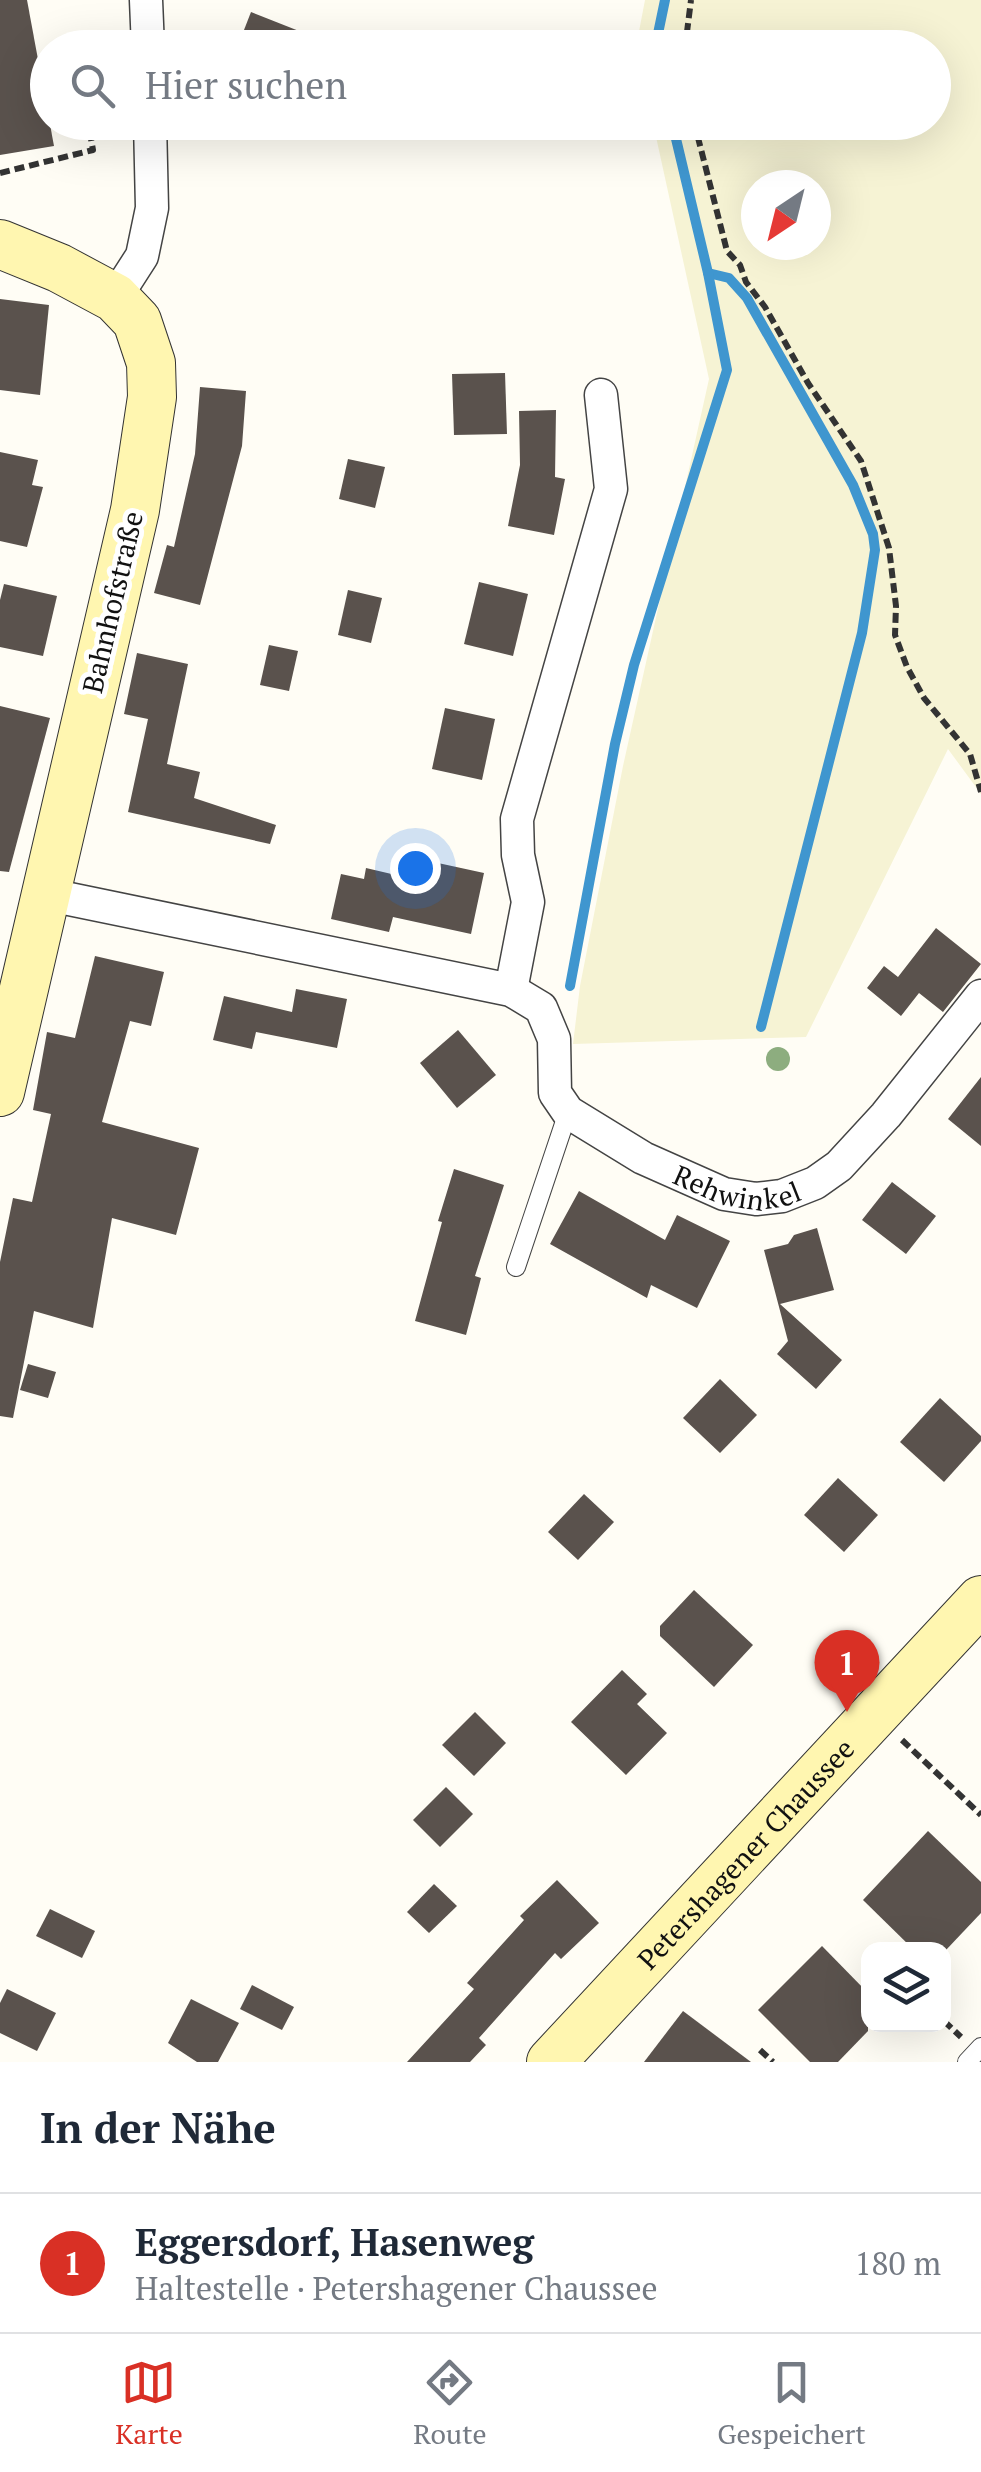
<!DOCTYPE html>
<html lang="de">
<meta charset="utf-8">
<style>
body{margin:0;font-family:"PT Serif",serif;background:#f6f6f7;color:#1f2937}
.controls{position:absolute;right:30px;bottom:30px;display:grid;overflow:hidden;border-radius:20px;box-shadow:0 10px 40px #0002}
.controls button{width:90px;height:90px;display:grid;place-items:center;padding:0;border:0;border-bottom:2px solid #e0e1e3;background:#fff;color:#1f2937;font:50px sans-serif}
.compass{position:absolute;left:741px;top:170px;width:90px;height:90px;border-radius:50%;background:#fff;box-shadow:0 10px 40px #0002;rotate:215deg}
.you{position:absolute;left:415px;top:868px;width:35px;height:35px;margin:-25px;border:8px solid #fff;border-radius:50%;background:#1a73e8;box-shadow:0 0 0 15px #1a73e833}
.badge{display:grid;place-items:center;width:65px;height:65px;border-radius:50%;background:#d93025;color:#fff;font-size:32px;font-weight:700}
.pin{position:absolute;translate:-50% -82px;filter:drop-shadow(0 2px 5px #0008)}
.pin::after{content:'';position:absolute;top:52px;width:35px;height:30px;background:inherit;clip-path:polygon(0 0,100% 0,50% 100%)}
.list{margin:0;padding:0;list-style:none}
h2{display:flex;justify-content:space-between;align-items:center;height:130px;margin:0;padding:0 40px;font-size:42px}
h2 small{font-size:32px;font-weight:400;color:#747a83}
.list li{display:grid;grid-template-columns:65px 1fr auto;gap:30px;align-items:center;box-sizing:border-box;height:140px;padding:0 40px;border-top:2px solid #e0e1e3}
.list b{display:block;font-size:38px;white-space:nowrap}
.list p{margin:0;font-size:32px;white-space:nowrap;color:#747a83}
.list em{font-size:32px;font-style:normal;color:#747a83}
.icon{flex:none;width:55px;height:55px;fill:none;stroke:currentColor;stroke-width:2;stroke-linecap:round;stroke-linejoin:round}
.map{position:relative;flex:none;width:981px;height:2062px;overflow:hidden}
.search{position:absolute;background:#fff;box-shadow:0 10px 40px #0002;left:30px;right:30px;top:30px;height:110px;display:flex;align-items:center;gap:25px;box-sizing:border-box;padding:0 35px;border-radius:55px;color:#747a83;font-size:38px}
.sheet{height:270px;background:#fff}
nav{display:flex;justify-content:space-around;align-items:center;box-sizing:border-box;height:140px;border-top:2px solid #e0e1e3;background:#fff;font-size:28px;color:#747a83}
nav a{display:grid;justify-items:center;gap:5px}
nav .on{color:#d93025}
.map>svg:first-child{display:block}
.farmland{fill:#f6f3d4;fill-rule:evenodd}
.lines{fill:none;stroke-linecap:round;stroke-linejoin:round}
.stream{stroke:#3f96cf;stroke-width:10}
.building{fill:#5a524d}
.lane-casing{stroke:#444;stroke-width:20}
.street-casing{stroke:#444;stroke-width:35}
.secondary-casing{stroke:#333;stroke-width:50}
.path{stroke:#333;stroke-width:6;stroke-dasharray:10 5;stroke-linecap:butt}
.lane{stroke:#fff;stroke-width:18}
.street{stroke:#fff;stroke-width:32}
.secondary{stroke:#fff6b0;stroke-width:48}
.tree{fill:#8dad7f}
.labels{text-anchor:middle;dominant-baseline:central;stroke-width:10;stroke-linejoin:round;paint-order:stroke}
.street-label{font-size:28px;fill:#111;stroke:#fff}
</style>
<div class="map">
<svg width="981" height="2062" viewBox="0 0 981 2062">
<rect width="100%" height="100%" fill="#fffdf5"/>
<!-- farmland -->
<path class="farmland" d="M 645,0 L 981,0 L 981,794 L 948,749 L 806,1037 L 573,1044 L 580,986 L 623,766 L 709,379 L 653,123 L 934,122 L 934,48 L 636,47 ZM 756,185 L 816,185 L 816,245 L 756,245 Z"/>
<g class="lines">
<!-- stream -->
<g class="stream">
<path d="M 655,48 L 665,0"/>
<path d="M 708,273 L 729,278 L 747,298 L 853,485 L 873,534 L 875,550 L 862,633 L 761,1027"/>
<path d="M 570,986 L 615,744 L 634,665 L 727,370 L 708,273 L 672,122"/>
</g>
</g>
<!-- building -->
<g class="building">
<path d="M 0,0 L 27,0 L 54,146 L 0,155 Z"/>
<path d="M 251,12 L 337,46 L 336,48 L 237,48 Z"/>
<path d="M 0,299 L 49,305 L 40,395 L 0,390 Z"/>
<path d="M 505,373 L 507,434 L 454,435 L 452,374 Z"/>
<path d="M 200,387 L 246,391 L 242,446 L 200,605 L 154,593 L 167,545 L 174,547 L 195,454 Z"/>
<path d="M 556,410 L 555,477 L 565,479 L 554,535 L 508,526 L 520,465 L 519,411 Z"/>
<path d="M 0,452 L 38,460 L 32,485 L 43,487 L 27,547 L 0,541 Z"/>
<path d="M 348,459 L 385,467 L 375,508 L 339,499 Z"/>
<path d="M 479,582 L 528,594 L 513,656 L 464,644 Z"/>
<path d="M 4,584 L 57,596 L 43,656 L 0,647 L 0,600 Z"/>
<path d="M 348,590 L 382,598 L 371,643 L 338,635 Z"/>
<path d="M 269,645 L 298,651 L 289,691 L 260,685 Z"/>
<path d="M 137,653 L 188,664 L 167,764 L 200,772 L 194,798 L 276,825 L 270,844 L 128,812 L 148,719 L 124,714 Z"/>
<path d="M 0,706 L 50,718 L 9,872 L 0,871 Z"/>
<path d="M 445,708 L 495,719 L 482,780 L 432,769 Z"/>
<path d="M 438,863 L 484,873 L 471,934 L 393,917 L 389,932 L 331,919 L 341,874 L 364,879 L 366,868 L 434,884 Z"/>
<path d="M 936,928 L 981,964 L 943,1012 L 919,993 L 901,1016 L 867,988 L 884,966 L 898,977 Z"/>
<path d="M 95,956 L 164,972 L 151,1026 L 130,1021 L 102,1122 L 199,1148 L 176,1235 L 112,1218 L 93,1328 L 34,1311 L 13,1418 L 0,1416 L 0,1262 L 13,1198 L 32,1202 L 51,1114 L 33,1110 L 47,1032 L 75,1038 Z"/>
<path d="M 296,989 L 347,999 L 337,1048 L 256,1032 L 252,1049 L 213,1040 L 224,996 L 292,1012 Z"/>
<path d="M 458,1030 L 496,1075 L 457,1108 L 420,1063 Z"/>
<path d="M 981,1077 L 981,1146 L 948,1119 Z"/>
<path d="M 454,1169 L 504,1185 L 475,1276 L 481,1278 L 466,1335 L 415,1321 L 442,1222 L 438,1221 Z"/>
<path d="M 892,1182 L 936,1216 L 906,1254 L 862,1220 Z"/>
<path d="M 579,1191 L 665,1240 L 677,1215 L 730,1241 L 697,1308 L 651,1285 L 647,1298 L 550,1244 Z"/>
<path d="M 817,1228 L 834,1290 L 780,1304 L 842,1360 L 816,1389 L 777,1354 L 788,1341 L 764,1250 L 788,1244 L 794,1235 Z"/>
<path d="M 28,1364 L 56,1372 L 48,1398 L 20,1390 Z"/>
<path d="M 720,1379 L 757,1415 L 720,1453 L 683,1418 Z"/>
<path d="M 940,1398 L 981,1436 L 981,1441 L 944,1482 L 900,1442 Z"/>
<path d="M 838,1478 L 878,1515 L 844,1552 L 804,1515 Z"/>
<path d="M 584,1494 L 614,1522 L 578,1560 L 548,1532 Z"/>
<path d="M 694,1590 L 753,1645 L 714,1687 L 660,1636 L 660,1626 Z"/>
<path d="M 622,1670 L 647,1694 L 637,1704 L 667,1733 L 626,1775 L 571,1722 Z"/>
<path d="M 475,1712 L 506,1743 L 474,1776 L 442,1745 Z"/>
<path d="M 446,1787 L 473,1814 L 440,1847 L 413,1820 Z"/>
<path d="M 928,1831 L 981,1882 L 981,1913 L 946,1950 L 914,1950 L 863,1900 Z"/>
<path d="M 557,1880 L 599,1923 L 561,1959 L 555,1953 L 479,2038 L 486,2045 L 470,2062 L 407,2062 L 474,1989 L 467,1983 L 524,1920 L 520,1916 Z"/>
<path d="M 434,1884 L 457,1906 L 429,1933 L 407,1912 Z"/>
<path d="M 50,1909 L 95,1931 L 82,1958 L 36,1936 Z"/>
<path d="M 822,1946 L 868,1993 L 868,2031 L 838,2062 L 810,2062 L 758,2010 Z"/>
<path d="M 252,1985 L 294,2007 L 282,2030 L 240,2009 Z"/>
<path d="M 7,1989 L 56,2013 L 37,2051 L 0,2033 L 0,2003 Z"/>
<path d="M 191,1999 L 239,2023 L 218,2062 L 197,2062 L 168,2043 Z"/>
<path d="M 683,2011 L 751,2062 L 644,2062 Z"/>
</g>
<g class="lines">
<defs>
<g id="lane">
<path d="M 516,1267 L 568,1112"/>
<path d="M 967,2062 L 981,2047"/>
</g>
<g id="street">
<path d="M 146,0 L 148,48"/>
<path d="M 115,298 L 142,256 L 152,208 L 150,122"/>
<path id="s1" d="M 45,894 L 511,990 L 541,1008 L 554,1039 L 555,1093 L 568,1112 L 643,1158 L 724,1194 L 756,1199 L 782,1196 L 815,1183 L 839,1166 L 886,1115 L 981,996"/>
<path d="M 511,990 L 528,902 L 518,855 L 517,819 L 611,489 L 601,395"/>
</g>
<g id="secondary">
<path d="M 0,244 L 59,268 L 115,298 L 137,321 L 151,363 L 152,397 L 135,510 L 0,1092"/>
<path id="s2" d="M 551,2062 L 981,1600"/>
</g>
</defs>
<!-- lane casing -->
<use href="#lane" class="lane-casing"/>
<!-- street casing -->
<use href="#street" class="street-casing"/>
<!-- secondary casing -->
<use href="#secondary" class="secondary-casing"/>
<!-- path -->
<g class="path">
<path d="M 685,48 L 691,0"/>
<path d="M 42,84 L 48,82"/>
<path d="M 694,122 L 727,251 L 740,265 L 746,282 L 765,307 L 808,383 L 861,461 L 889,548 L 896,606 L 895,635 L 907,667 L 924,698 L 970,754 L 981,792"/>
<path d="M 0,173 L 93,150 L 88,122"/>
<path d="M 902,1740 L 981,1815"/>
<path d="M 944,2021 L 961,2037"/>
<path d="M 760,2050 L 773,2062"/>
</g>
<!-- lane -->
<use href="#lane" class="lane"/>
<!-- street -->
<use href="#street" class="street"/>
<!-- secondary -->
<use href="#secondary" class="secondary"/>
</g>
<!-- trees -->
<circle class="tree" cx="778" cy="1059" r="12"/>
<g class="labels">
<!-- street labels -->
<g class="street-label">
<text transform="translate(112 602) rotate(-77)">Bahnhofstraße</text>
<text stroke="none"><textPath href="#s1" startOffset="810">Rehwinkel</textPath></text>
<text stroke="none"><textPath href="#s2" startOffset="285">Petershagener Chaussee</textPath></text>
</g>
</g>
</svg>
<div class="controls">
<button><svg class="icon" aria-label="layers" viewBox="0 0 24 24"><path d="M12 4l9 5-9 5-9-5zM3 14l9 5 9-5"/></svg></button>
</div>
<svg class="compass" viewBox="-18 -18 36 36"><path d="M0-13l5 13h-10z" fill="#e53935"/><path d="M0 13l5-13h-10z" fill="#747a83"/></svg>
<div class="you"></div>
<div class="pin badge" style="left:847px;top:1712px">1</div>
<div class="search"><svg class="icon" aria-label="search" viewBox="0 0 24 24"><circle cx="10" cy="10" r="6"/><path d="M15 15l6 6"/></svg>Hier suchen</div>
</div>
<section class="sheet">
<h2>In der Nähe<small></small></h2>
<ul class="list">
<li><span class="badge">1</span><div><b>Eggersdorf, Hasenweg</b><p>Haltestelle · Petershagener Chaussee</p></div><em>180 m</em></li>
</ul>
</section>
<nav>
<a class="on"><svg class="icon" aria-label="map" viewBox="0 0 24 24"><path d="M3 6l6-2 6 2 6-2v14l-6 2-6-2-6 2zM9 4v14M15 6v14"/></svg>Karte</a>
<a><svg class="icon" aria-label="directions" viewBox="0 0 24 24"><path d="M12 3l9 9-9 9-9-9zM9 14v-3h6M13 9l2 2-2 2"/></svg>Route</a>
<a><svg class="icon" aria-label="saved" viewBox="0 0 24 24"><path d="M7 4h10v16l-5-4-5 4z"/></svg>Gespeichert</a>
</nav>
